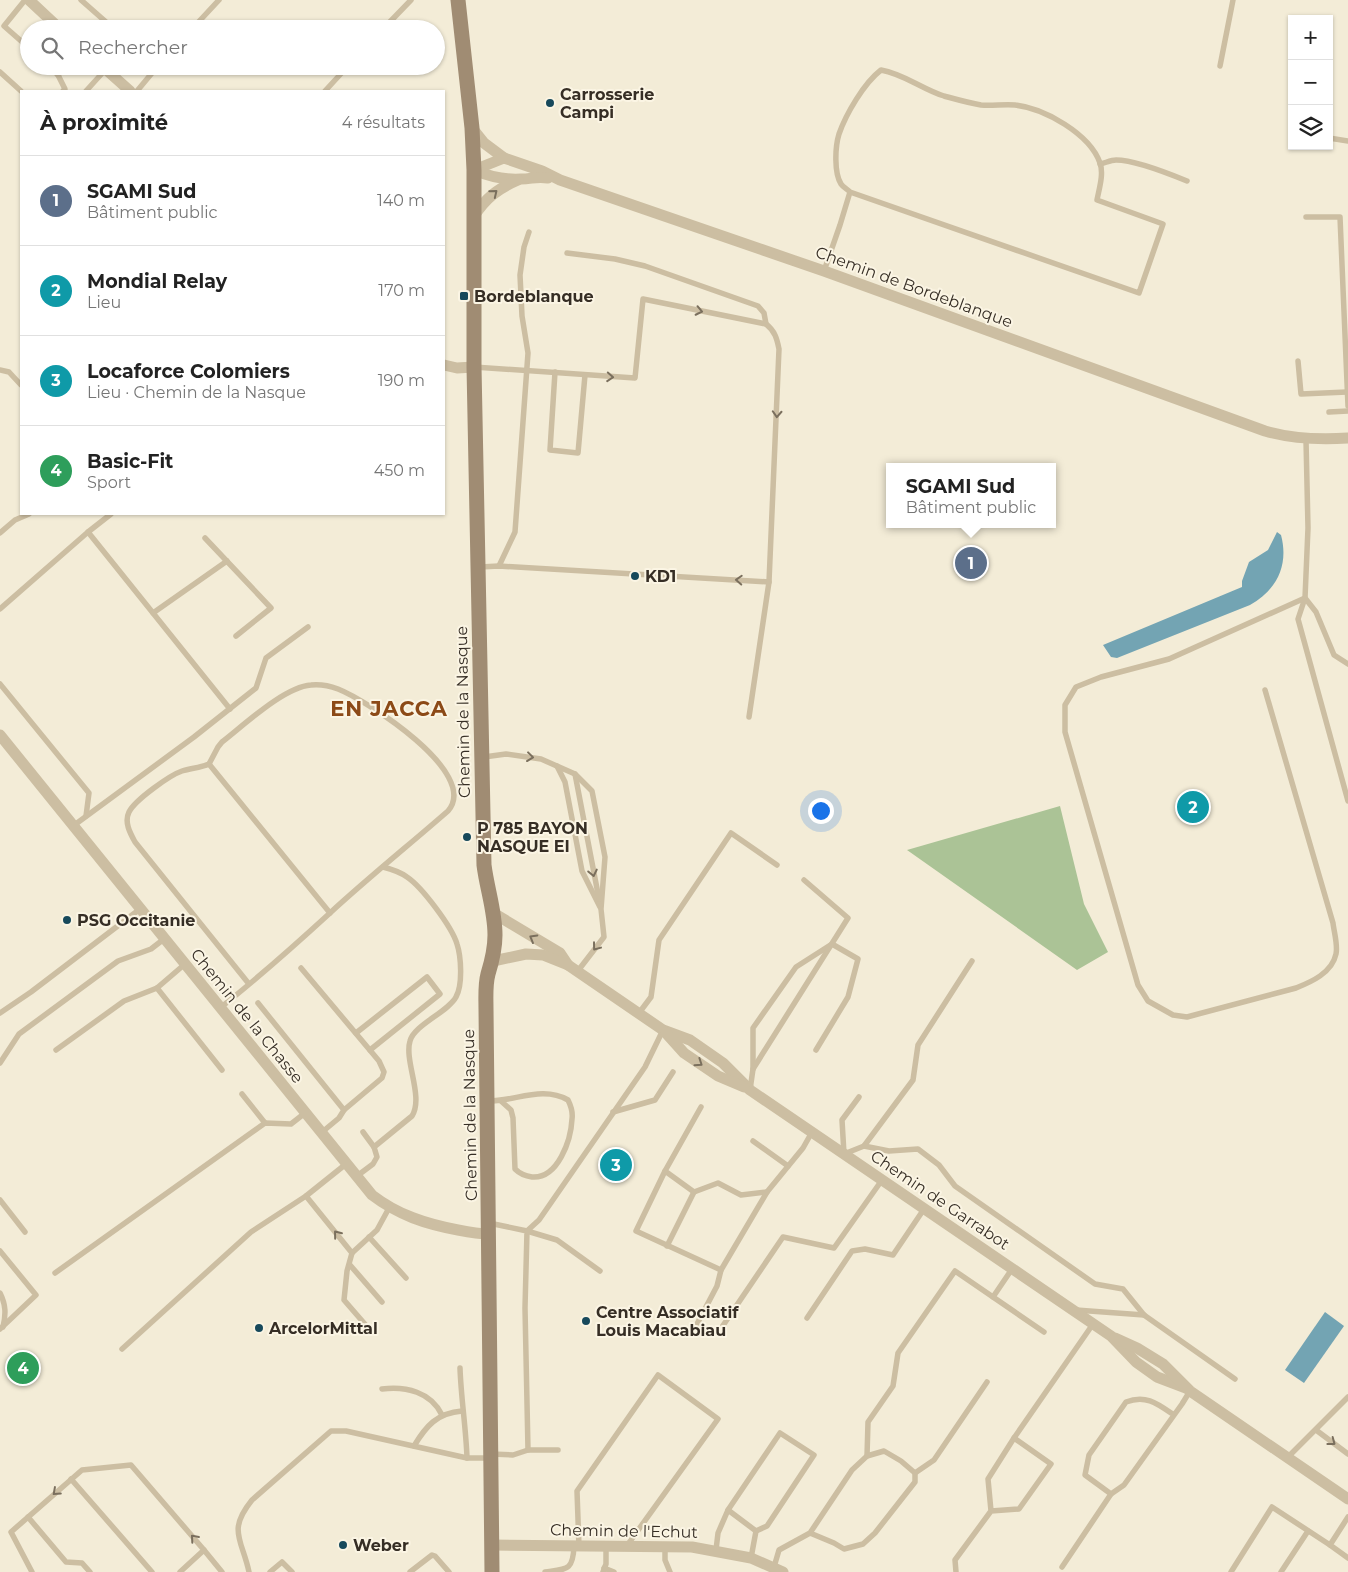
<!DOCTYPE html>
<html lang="fr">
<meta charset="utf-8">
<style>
body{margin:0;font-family:Montserrat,sans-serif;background:#f2f2f2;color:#222}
.controls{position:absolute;right:15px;top:15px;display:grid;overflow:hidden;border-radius:0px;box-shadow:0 1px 4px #0004}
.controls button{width:45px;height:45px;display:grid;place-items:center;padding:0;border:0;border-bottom:1px solid #e0e0e0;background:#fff;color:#222;font:25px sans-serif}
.you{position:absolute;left:820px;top:810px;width:18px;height:18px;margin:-12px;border:4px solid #fff;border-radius:50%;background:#1a73e8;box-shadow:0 0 0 8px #1a73e833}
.badge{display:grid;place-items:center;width:32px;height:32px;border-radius:50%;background:#17495b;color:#fff;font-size:16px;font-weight:700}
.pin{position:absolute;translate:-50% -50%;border:2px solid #fff;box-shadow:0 1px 5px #0006}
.popup{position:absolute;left:886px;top:463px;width:170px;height:65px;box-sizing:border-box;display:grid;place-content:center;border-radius:0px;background:#fff;filter:drop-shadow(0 1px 4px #0005);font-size:16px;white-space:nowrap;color:#767676}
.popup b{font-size:19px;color:#222}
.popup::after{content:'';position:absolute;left:50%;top:100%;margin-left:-10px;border:10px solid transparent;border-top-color:#fff}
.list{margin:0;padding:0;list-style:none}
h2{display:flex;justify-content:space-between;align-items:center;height:65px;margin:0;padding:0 20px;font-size:21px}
h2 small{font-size:16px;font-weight:400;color:#767676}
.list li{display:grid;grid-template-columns:32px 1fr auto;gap:15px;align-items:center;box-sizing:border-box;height:90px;padding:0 20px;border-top:1px solid #e0e0e0}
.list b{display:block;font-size:19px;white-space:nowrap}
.list p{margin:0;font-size:16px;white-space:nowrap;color:#767676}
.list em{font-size:16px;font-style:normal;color:#767676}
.icon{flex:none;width:28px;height:28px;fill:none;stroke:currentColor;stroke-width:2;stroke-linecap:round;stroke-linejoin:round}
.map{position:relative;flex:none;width:1348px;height:1572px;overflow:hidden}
.search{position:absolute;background:#fff;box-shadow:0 1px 4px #0004;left:20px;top:20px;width:425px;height:55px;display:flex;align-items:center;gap:12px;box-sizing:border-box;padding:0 18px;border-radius:28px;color:#767676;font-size:19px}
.panel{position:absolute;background:#fff;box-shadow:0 1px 4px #0004;left:20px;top:90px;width:425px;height:425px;border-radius:0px}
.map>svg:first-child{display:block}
.green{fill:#abc396}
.water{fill:#73a4b3}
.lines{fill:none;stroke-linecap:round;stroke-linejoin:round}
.lane{stroke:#ccbea2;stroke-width:5.5}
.street{stroke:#ccbea2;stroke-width:11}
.secondary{stroke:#a08c73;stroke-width:15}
.oneway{stroke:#7a6f5d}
.poi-dot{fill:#17495b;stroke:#fbf5e4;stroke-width:2}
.labels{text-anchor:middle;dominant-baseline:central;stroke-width:4;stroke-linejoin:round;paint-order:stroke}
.poi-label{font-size:16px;font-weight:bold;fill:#362e25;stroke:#fbf5e4;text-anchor:start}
.street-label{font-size:16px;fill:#362e25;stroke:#fbf5e4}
.district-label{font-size:21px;font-weight:bold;letter-spacing:1px;fill:#8c4a17;stroke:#fbf5e4}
</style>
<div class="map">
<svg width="1348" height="1572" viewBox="0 0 1348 1572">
<rect width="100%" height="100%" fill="#f3ecd7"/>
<!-- green -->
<path class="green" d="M 1060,806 L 1084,904 L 1108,952 L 1077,970 L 907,850 Z"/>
<!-- water -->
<g class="water">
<path d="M 1277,532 L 1281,535 C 1289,565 1277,590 1250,605 L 1117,658 L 1111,657 L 1103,645 L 1242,587 L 1242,581 L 1249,562 L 1268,550 Z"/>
<path d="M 1325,1312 L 1344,1326 L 1304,1383 L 1285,1370 Z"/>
</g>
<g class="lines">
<!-- lane -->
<g class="lane">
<path d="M 25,0 L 4,26 L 29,48"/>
<path d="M 81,0 L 114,29"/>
<path d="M 192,29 L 219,0"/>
<path d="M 383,29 L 411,0"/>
<path d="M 49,66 L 58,75 L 66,66"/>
<path d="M 1220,66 L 1233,0"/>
<path d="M 0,72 L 21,91"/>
<path d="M 58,75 L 65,89 L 63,91"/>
<path d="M 86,91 L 106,69"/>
<path d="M 137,91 L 157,67"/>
<path d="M 325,91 L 348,66"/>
<path d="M 1329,138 L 1348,141"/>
<path d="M 1100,164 C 1105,163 1111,160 1116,160 C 1135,160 1170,174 1187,181"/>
<path d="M 1306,217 L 1340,217 L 1348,406"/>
<path d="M 567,253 L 615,259 L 645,266 L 758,306 L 764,313 L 766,324"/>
<path d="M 824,271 L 840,225 L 850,192 L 1139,293 L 1163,224 L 1097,200 C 1099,189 1104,174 1100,163 C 1090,134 1044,108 1015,105 C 1004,104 992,106 981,105 C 969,103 955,99 944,96 C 922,89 904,74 881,70 C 864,83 846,114 839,134 C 835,147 834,173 841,184 C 843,187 847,189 850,192"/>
<path d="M 1298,361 L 1301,394 L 1347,392"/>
<path d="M 474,367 L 635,378 L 643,299 L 766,324 C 775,331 777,339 779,349 L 769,582 L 499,566 L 480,567"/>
<path d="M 0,370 L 9,372 L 21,385"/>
<path d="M 555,372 L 550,450 L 578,453 L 585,375"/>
<path d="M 1329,412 L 1348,411"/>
<path d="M 1306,440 L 1308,528 L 1305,598 L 1298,619 L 1348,801"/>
<path d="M 111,514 L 88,532 L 230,709"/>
<path d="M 0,533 L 15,520 L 29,514"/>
<path d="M 205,538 L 271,608 L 236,636"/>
<path d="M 499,566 L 515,532 L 528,353 L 522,316 L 520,275 L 524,247 L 529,232"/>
<path d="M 0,609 L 88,532"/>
<path d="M 153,613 L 227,561"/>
<path d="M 0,684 L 89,793 L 86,816"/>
<path d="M 1265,690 L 1333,923 C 1334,932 1338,945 1336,954 C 1332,973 1311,982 1296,988 L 1187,1017 L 1173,1015 L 1148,1001 L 1138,985 L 1065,732 L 1065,705 L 1076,687 L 1101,677 L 1169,659 L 1305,598 L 1316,612 L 1334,655 L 1348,664"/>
<path d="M 749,717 L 769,582"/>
<path d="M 484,757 L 506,754 L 541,759 L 575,774 L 592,791 L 605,857 L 601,909 L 604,937 L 577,972"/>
<path d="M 209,764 L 330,913"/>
<path d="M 557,766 L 565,782 L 582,871 L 600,907"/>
<path d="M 575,774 L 599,899"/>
<path d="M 73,826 L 194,737 L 256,688 L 266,658 L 308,627"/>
<path d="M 301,968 L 379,1061 L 384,1072 L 382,1078 L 344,1110"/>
<path d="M 157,988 L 222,1070"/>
<path d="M 258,1003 L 344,1110 L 339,1118 L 321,1133"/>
<path d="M 220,1008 C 258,978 294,946 330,913 C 368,878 409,845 448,811 C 481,773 366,700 338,689 C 330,686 320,684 311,685 C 284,687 244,725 222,742 L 218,747 L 209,764 C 200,768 191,768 182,771 C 170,775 135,800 129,812 C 124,822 130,833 135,842 L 249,984"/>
<path d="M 0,1013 L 31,992 L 140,909"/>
<path d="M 639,1013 L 651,997 L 659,940 L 731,833 L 777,865"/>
<path d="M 356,1033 L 427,977 L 440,994 L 370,1050"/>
<path d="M 56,1050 L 124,1001 L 157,988 L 185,964"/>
<path d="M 0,1063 L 19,1034 L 118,961 L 151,949 L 164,939"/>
<path d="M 753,1069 L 753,1028 L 796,967 L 832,944 L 858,959 L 848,997 L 816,1050"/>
<path d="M 750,1090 L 753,1069 L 848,918 L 804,880"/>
<path d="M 242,1094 L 265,1123"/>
<path d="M 859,1097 L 842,1120 L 844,1154 L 864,1146 L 913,1080 L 918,1045 L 972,961"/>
<path d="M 487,1101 C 514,1102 542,1085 568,1100 C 571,1106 573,1112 572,1119 C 571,1140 558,1179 532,1177 C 525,1176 520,1174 515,1169 L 513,1118 L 511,1110 L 501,1101"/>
<path d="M 701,1107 L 665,1171 L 694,1192 L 718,1183 L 741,1195 L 767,1192 L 803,1148 L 812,1132"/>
<path d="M 613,1112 L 655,1100 L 673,1072"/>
<path d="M 753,1141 L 788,1166"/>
<path d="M 864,1146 L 889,1151 L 918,1149 L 939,1165 L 955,1186 L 1095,1284 L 1123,1289 L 1144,1315 L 1235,1379"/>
<path d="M 374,1147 L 412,1116 C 424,1097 404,1061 410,1041 C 414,1025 448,1012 456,997 C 463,985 461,956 457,944 C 452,927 422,887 407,877 C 400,872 391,869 383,867"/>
<path d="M 346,1164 L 306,1196 L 352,1253 L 377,1230 L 389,1208"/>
<path d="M 665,1171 L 636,1231 L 721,1270 L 767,1192"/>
<path d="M 357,1176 L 373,1164 L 377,1157 L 374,1147 L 363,1132"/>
<path d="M 0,1200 L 25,1232"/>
<path d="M 489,1223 L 527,1231 L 525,1308 L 528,1450"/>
<path d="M 369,1237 L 406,1278"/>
<path d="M 667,1246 L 694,1192"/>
<path d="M 0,1251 L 36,1295 L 0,1329"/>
<path d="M 352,1253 L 347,1271 L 344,1300 L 370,1330"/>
<path d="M 350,1265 L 382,1302"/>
<path d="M 600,1271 L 557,1240 L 527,1231 L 539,1220 L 645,1067 L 663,1030"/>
<path d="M 55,1273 L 265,1123 L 291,1124 L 305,1113"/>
<path d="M 0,1293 C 6,1305 6,1314 3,1327"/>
<path d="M 993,1297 L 1012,1269"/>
<path d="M 1076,1310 L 1144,1315"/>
<path d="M 807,1318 L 852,1251 L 865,1249 L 893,1255 L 924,1209"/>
<path d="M 697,1324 L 717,1286 L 721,1270"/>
<path d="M 722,1327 L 783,1237 L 834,1248 L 882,1180"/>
<path d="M 122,1349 L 251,1232 L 306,1196"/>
<path d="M 460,1368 C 461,1398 466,1428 467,1458 L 489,1458"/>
<path d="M 382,1389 C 406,1386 431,1392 442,1415"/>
<path d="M 1174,1415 C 1158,1404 1146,1394 1126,1402 L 1089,1455 L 1085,1475 L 1111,1494 L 1124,1485 L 1182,1404 L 1190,1391"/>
<path d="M 1316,1430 L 1348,1454"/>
<path d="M 1014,1438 L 1093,1324"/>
<path d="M 414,1446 C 426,1426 437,1413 462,1411"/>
<path d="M 491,1454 L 513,1455 L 528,1450 L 558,1450"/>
<path d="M 867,1456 L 868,1422 L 893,1386 L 898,1353 L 955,1271 L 1044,1332"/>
<path d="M 1287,1458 L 1348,1397"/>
<path d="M 915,1473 L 934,1460 L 987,1382"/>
<path d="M 71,1479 L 152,1572"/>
<path d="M 728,1510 L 780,1433 L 814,1455 L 767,1526 L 756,1531"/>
<path d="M 28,1517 L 66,1562 L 82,1563 L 90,1572"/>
<path d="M 1348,1517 L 1330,1545 L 1348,1558"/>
<path d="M 579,1547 L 577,1491 L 658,1375 L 718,1419 L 626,1547"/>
<path d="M 665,1547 L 665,1560 L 670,1572"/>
<path d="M 204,1550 L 222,1572"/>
<path d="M 716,1550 L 718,1533 L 728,1510 L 756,1531 L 751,1558"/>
<path d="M 774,1567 L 779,1550 L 810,1533 L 834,1543 L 844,1549 L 863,1544 L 875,1533 L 915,1482 L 915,1473 L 901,1461 L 884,1451 L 867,1456 L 852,1470 L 810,1533"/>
<path d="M 1062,1567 L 1111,1494"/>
<path d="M 604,1568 L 614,1572"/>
<path d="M 32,1572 L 11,1532 L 82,1470 L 131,1465 L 204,1550 L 180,1572"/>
<path d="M 249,1572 C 242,1539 227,1531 252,1500 L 331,1431 L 346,1431 L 467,1458"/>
<path d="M 270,1572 L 282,1562 L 292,1572"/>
<path d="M 410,1572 L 432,1555 L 435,1556 L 449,1572"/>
<path d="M 545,1572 C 567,1569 573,1571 574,1546"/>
<path d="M 603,1572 L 606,1564 L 606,1547"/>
<path d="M 956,1572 L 955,1560 L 991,1511 L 988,1479 L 1014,1438 L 1051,1464 L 1019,1509 L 991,1511"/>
<path d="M 1231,1572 L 1272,1507 L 1330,1545"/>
<path d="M 1281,1572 L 1308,1531"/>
</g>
<!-- street -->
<g class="street">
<path d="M 29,0 L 60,29"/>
<path d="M 102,66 L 130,91"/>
<path d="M 472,128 L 484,143 L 504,158"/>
<path d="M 474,170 L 504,158 L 542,171 L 560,180 L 824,271 L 1265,431 C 1293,439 1319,440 1348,438"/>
<path d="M 474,170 C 488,176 505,180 521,179 C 532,179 536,176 548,178"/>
<path d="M 474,216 C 486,198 497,189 518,180"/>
<path d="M 444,365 L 457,368 L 474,367"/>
<path d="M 0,735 L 372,1195 C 398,1215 426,1224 458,1230 C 468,1232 478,1234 489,1234"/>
<path d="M 495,914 L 560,953 L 568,965"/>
<path d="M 493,961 L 526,954 L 543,955 L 568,965 L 663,1030 L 690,1040 L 723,1063 L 750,1090 L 1111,1336 L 1136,1362 L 1157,1377 L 1186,1388"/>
<path d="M 666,1033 L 684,1053 L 718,1076 L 744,1087"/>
<path d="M 1115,1338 L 1137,1348 L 1163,1364 L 1190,1391 L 1348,1499"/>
<path d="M 492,1545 L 692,1547 L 751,1558 L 783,1572"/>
</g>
<!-- secondary -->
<path class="secondary" d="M 458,0 L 472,128 L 474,170 L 474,367 L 484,865 C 487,889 495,911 495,935 C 495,949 492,961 488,974 C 485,985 486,997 486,1009 L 492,1572"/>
</g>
<!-- one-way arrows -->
<defs><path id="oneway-chevron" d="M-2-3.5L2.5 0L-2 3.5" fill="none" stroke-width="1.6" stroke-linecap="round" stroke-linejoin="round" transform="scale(1.25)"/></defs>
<g class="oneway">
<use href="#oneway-chevron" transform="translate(494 193) rotate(-39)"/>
<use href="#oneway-chevron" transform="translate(699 311) rotate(12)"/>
<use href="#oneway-chevron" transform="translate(610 377) rotate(4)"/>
<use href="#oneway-chevron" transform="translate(777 414) rotate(93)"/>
<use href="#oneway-chevron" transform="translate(739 580) rotate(-177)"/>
<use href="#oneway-chevron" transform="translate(530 757) rotate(7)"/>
<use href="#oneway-chevron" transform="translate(593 873) rotate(78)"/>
<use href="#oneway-chevron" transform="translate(533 938) rotate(-150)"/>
<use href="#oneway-chevron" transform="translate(596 947) rotate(127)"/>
<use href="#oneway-chevron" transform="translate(699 1063) rotate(34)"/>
<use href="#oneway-chevron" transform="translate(337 1234) rotate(-129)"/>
<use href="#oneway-chevron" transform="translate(1332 1442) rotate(37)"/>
<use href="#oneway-chevron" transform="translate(56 1492) rotate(138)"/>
<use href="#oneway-chevron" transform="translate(194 1538) rotate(-131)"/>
</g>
<!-- markers -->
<g class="poi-dot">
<circle cx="550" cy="103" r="5"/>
<rect x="459" y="291" width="10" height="10" rx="2.5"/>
<circle cx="635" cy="576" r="5"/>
<circle cx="467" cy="837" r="5"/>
<circle cx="67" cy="920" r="5"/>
<circle cx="586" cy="1321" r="5"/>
<circle cx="259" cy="1328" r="5"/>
<circle cx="343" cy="1545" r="5"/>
</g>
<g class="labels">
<!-- poi labels -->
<g class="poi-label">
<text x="560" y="94">Carrosserie<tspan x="560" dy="18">Campi</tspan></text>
<text x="474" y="296">Bordeblanque</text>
<text x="645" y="576">KD1</text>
<text x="477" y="828">P 785 BAYON<tspan x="477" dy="18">NASQUE EI</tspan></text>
<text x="77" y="920">PSG Occitanie</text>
<text x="596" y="1312">Centre Associatif<tspan x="596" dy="18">Louis Macabiau</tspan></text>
<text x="269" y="1328">ArcelorMittal</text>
<text x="353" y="1545">Weber</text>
</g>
<!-- street labels -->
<g class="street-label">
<text transform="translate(914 287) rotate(20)">Chemin de Bordeblanque</text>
<text transform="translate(463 712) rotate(-91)">Chemin de la Nasque</text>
<text transform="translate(247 1016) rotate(51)">Chemin de la Chasse</text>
<text transform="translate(470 1115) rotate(-91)">Chemin de la Nasque</text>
<text transform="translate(940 1200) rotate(34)">Chemin de Garrabot</text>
<text transform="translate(624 1531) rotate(1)">Chemin de l'Echut</text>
</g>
<!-- district labels -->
<g class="district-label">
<text x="389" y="708">EN JACCA</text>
</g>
</g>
</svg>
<div class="controls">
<button>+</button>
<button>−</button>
<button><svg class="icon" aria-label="layers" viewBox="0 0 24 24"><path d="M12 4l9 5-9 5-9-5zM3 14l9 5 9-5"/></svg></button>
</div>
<div class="you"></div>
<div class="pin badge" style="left:971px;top:563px;background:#5c6f8a">1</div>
<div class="popup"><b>SGAMI Sud</b>Bâtiment public</div>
<div class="pin badge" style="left:1193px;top:807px;background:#0f9aa8">2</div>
<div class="pin badge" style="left:616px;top:1165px;background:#0f9aa8">3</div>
<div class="pin badge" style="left:23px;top:1368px;background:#2e9e5b">4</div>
<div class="search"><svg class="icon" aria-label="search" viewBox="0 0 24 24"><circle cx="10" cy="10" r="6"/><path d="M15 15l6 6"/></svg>Rechercher</div>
<section class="panel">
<h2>À proximité<small>4 résultats</small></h2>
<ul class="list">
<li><span class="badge" style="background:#5c6f8a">1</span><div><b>SGAMI Sud</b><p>Bâtiment public</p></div><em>140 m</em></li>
<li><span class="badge" style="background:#0f9aa8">2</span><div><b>Mondial Relay</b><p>Lieu</p></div><em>170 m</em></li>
<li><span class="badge" style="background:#0f9aa8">3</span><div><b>Locaforce Colomiers</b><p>Lieu · Chemin de la Nasque</p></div><em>190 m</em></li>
<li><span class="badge" style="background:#2e9e5b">4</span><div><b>Basic-Fit</b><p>Sport</p></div><em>450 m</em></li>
</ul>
</section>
</div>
